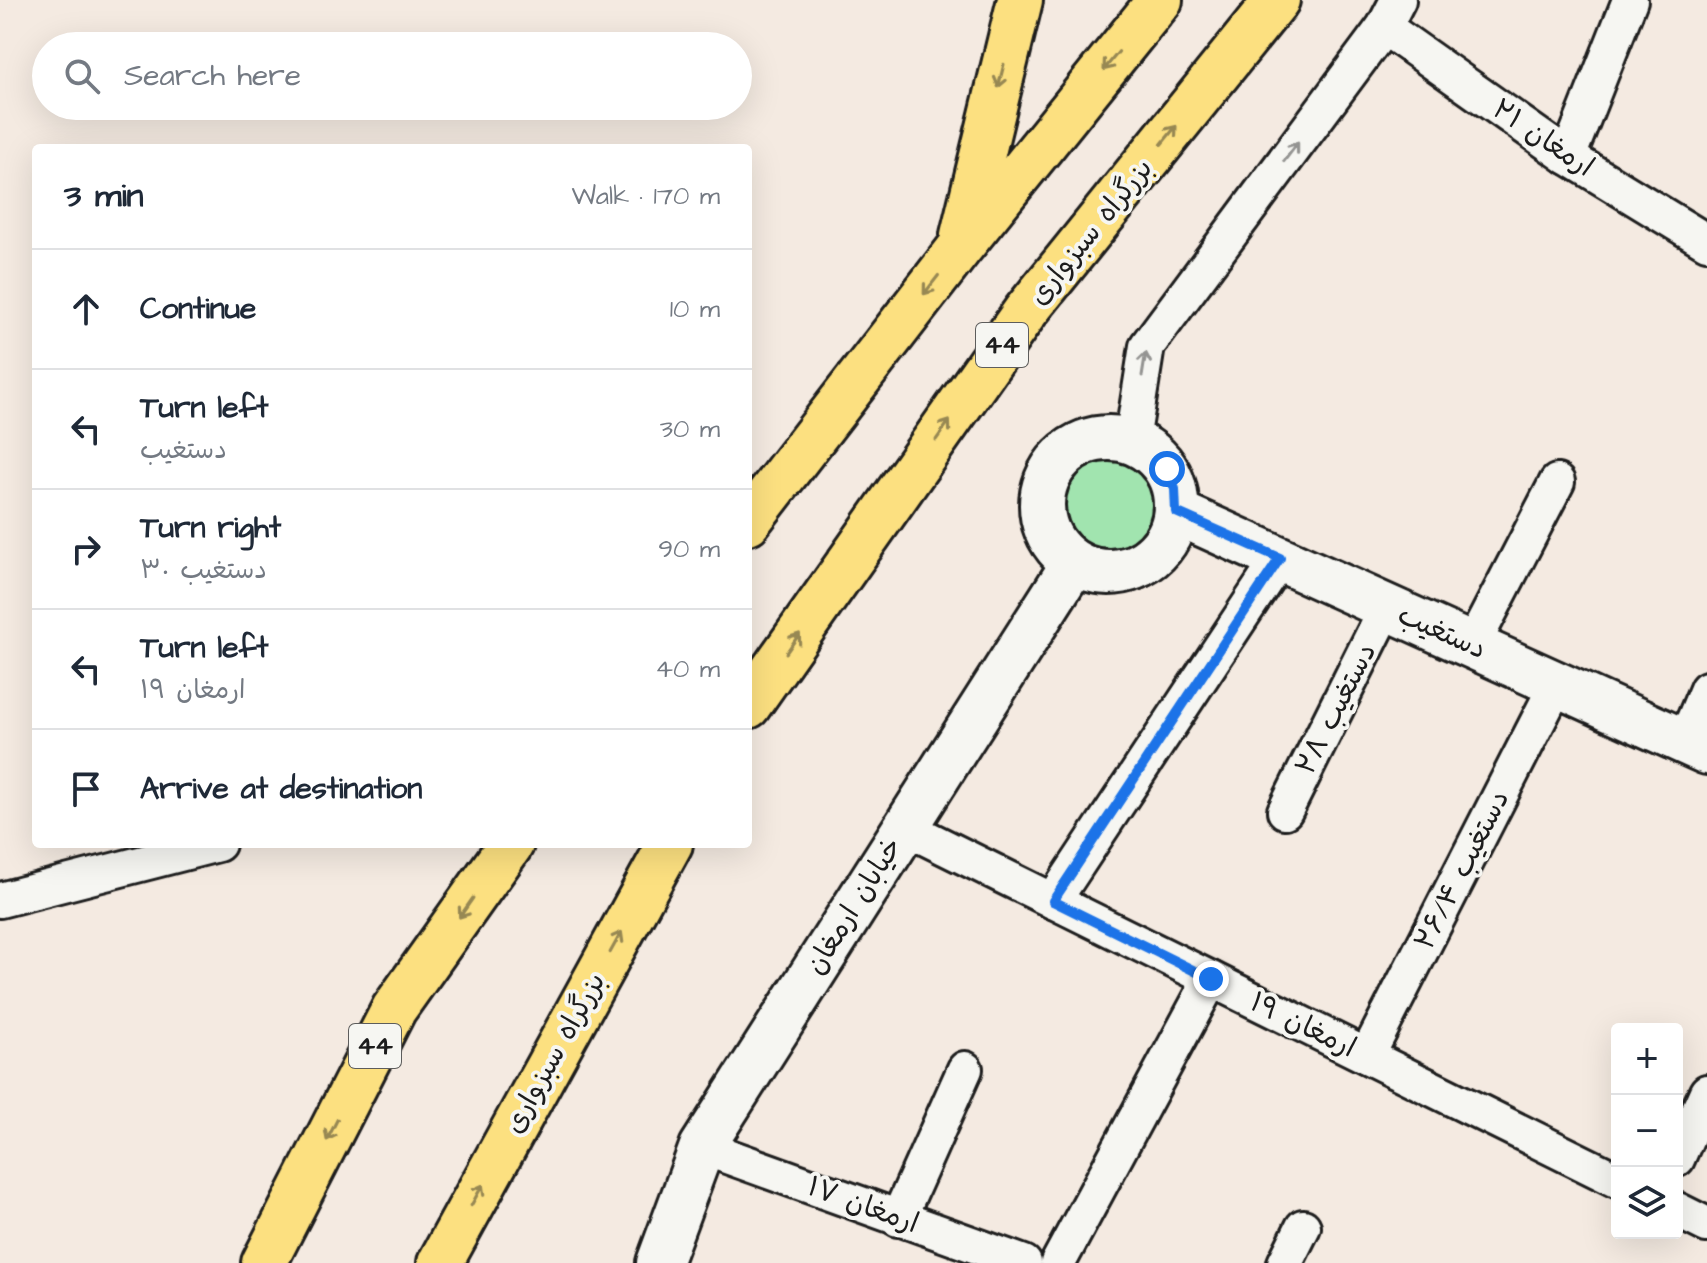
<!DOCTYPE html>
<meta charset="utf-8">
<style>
body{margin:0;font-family:"Architects Daughter","Playpen Sans Arabic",sans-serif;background:#f2f2f3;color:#1f2937}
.controls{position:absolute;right:24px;bottom:24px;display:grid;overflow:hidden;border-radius:8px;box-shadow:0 8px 32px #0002}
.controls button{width:72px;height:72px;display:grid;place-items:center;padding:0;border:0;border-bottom:2px solid #e0e1e3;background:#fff;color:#1f2937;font:40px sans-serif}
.stop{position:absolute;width:24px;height:24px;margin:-18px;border:6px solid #1a73e8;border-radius:50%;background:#fff}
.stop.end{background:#1a73e8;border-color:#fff;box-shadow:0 2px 8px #0008}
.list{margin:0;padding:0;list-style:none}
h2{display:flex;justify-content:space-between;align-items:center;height:104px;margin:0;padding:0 32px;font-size:34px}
h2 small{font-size:26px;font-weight:400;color:#747a83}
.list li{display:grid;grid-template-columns:52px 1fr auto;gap:24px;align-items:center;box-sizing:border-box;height:120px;padding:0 32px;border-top:2px solid #e0e1e3}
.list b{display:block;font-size:30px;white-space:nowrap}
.list p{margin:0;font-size:26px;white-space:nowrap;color:#747a83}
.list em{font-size:26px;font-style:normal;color:#747a83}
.icon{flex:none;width:44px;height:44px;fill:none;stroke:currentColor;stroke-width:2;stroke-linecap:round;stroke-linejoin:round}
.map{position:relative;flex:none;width:1707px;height:1263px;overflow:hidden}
.search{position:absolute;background:#fff;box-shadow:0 8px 32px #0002;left:32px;top:32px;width:720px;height:88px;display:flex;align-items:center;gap:20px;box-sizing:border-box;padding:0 28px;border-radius:44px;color:#747a83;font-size:30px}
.panel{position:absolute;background:#fff;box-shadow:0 8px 32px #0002;left:32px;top:144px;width:720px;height:704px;border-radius:8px}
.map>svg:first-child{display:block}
.green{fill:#a1e4af;stroke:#5e8066;stroke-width:2}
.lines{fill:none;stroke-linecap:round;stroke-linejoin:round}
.street-casing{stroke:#1c1c1c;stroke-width:40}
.secondary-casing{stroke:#1c1c1c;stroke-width:50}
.highway-casing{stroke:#1c1c1c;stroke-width:50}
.street{stroke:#f6f6f2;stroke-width:34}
.secondary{stroke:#f6f6f2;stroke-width:44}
.highway{stroke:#fce080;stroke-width:44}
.oneway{stroke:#978853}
.oneway2{stroke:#949492}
.route{stroke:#1a73e8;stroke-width:10}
.labels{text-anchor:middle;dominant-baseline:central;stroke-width:8;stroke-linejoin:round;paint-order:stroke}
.shield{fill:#f6f6f2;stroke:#5d5d5c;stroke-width:2}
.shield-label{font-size:26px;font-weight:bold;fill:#1c1c1c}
.street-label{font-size:28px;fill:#1c1c1c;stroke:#f6f6f2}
</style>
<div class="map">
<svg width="1707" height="1263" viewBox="0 0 1707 1263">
<rect width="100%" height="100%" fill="#f4eae1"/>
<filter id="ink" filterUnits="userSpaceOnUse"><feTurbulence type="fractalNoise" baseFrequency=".0125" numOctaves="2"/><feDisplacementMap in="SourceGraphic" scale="16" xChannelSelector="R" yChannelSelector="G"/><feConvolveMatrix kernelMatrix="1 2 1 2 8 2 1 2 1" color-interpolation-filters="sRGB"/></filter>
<g filter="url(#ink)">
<!-- green -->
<circle class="green" cx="1108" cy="504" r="49"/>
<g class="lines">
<defs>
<g id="street">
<path d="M 1384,27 L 1568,157 L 1707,242"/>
<path d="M 1568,157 L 1630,0"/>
<path d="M 1132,441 L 1147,346 L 1384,27 L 1398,0"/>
<path d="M 1472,646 L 1557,482"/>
<path d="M 1685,741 L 1707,689"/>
<path d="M 1285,811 L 1387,607"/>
<path d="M 904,827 L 1617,1180"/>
<path d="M 0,900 L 218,844"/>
<path d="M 1053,901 L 1280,558"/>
<path d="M 1367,1056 L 1557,684"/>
<path d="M 702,1147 L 1024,1263"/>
<path d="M 1677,1159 L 1707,1092"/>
<path d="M 1677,1210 L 1707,1225"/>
<path d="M 898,1219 L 965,1069"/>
<path d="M 1058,1263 L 1211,979"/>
<path d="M 1285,1263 L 1303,1227"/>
</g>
<g id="secondary">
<circle cx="1109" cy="505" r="67"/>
<path d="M 1176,512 L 1707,752"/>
<path d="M 659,1263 L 702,1147 L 1074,563"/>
</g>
<g id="highway">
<path d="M 963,235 L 1020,0"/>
<path d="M 748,522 L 959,249 L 1160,0"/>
<path d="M 748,706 L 1026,311 L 1277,0"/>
<path d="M 264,1263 L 394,1009 L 511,844"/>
<path d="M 440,1263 L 670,844"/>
</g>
</defs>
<!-- street casing -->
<use href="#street" class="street-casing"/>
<!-- secondary casing -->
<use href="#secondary" class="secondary-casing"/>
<!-- highway casing -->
<use href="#highway" class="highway-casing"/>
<!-- street -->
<use href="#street" class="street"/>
<!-- secondary -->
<use href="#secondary" class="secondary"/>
<!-- highway -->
<use href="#highway" class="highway"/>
</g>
<!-- one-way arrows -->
<defs><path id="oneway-shaft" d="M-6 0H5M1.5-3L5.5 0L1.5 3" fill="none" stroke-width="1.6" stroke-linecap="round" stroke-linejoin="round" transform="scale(2)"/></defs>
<g class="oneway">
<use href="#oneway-shaft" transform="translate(1111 61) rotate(129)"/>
<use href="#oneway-shaft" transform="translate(1001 76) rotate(104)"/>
<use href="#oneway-shaft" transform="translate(1169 135) rotate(-51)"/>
<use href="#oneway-shaft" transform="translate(931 285) rotate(128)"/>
<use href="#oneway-shaft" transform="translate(943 430) rotate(-55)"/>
<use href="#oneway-shaft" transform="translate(793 643) rotate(-55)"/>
<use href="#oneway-shaft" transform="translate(466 908) rotate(125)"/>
<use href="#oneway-shaft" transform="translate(616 942) rotate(-61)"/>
<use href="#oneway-shaft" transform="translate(332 1130) rotate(117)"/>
<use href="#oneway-shaft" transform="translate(477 1195) rotate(-61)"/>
</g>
<g class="oneway2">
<use href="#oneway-shaft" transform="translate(1291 152) rotate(-53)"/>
<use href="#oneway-shaft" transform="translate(1144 364) rotate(-81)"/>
</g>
</g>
<g class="lines" filter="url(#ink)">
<!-- route -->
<path class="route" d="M 1167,469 L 1175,489 L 1176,512 L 1280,558 L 1053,901 L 1211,979"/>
</g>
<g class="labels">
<!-- shield labels -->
<g class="shield">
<rect x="976" y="323" width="52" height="44" rx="6"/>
<rect x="349" y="1024" width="52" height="44" rx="6"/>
</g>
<g class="shield-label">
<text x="1002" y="345">44</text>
<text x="375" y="1046">44</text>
</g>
<!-- street labels -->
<g class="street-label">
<text transform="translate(1543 138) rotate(34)">ارمغان ۲۱</text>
<text transform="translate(1091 232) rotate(-51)">بزرگراه سبزواری</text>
<text transform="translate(1442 632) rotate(24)">دستغیب</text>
<text transform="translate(1336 709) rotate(-63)">دستغیب ۲۸</text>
<text transform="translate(1462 870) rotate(-63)">دستغیب ۲۶/۴</text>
<text transform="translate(854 906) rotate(-58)">خیابان ارمغان</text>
<text transform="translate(1303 1025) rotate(26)">ارمغان ۱۹</text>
<text transform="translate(555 1053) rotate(-61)">بزرگراه سبزواری</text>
<text transform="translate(863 1205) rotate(20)">ارمغان ۱۷</text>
</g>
</g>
</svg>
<div class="controls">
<button>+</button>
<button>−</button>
<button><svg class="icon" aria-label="layers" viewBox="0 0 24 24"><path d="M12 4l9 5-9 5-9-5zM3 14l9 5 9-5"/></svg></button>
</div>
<div class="stop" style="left:1167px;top:469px"></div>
<div class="stop end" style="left:1211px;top:979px"></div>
<div class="search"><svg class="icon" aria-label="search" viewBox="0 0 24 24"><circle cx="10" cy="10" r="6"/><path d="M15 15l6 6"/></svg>Search here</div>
<section class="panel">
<h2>3 min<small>Walk · 170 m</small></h2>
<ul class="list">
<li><svg class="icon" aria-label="ahead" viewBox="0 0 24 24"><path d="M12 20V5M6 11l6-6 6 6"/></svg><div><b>Continue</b></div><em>10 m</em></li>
<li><svg class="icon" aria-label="left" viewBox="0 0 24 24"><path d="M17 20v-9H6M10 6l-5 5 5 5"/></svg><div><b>Turn left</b><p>دستغیب</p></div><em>30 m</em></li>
<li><svg class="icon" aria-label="right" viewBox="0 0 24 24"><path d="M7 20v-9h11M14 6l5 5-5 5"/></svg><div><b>Turn right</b><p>دستغیب ۳۰</p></div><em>90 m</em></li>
<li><svg class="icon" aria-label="left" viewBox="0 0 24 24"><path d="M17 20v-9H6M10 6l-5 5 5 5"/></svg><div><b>Turn left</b><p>ارمغان ۱۹</p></div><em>40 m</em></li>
<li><svg class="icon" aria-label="arrive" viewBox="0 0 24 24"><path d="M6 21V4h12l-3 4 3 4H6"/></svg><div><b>Arrive at destination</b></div></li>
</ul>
</section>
</div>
